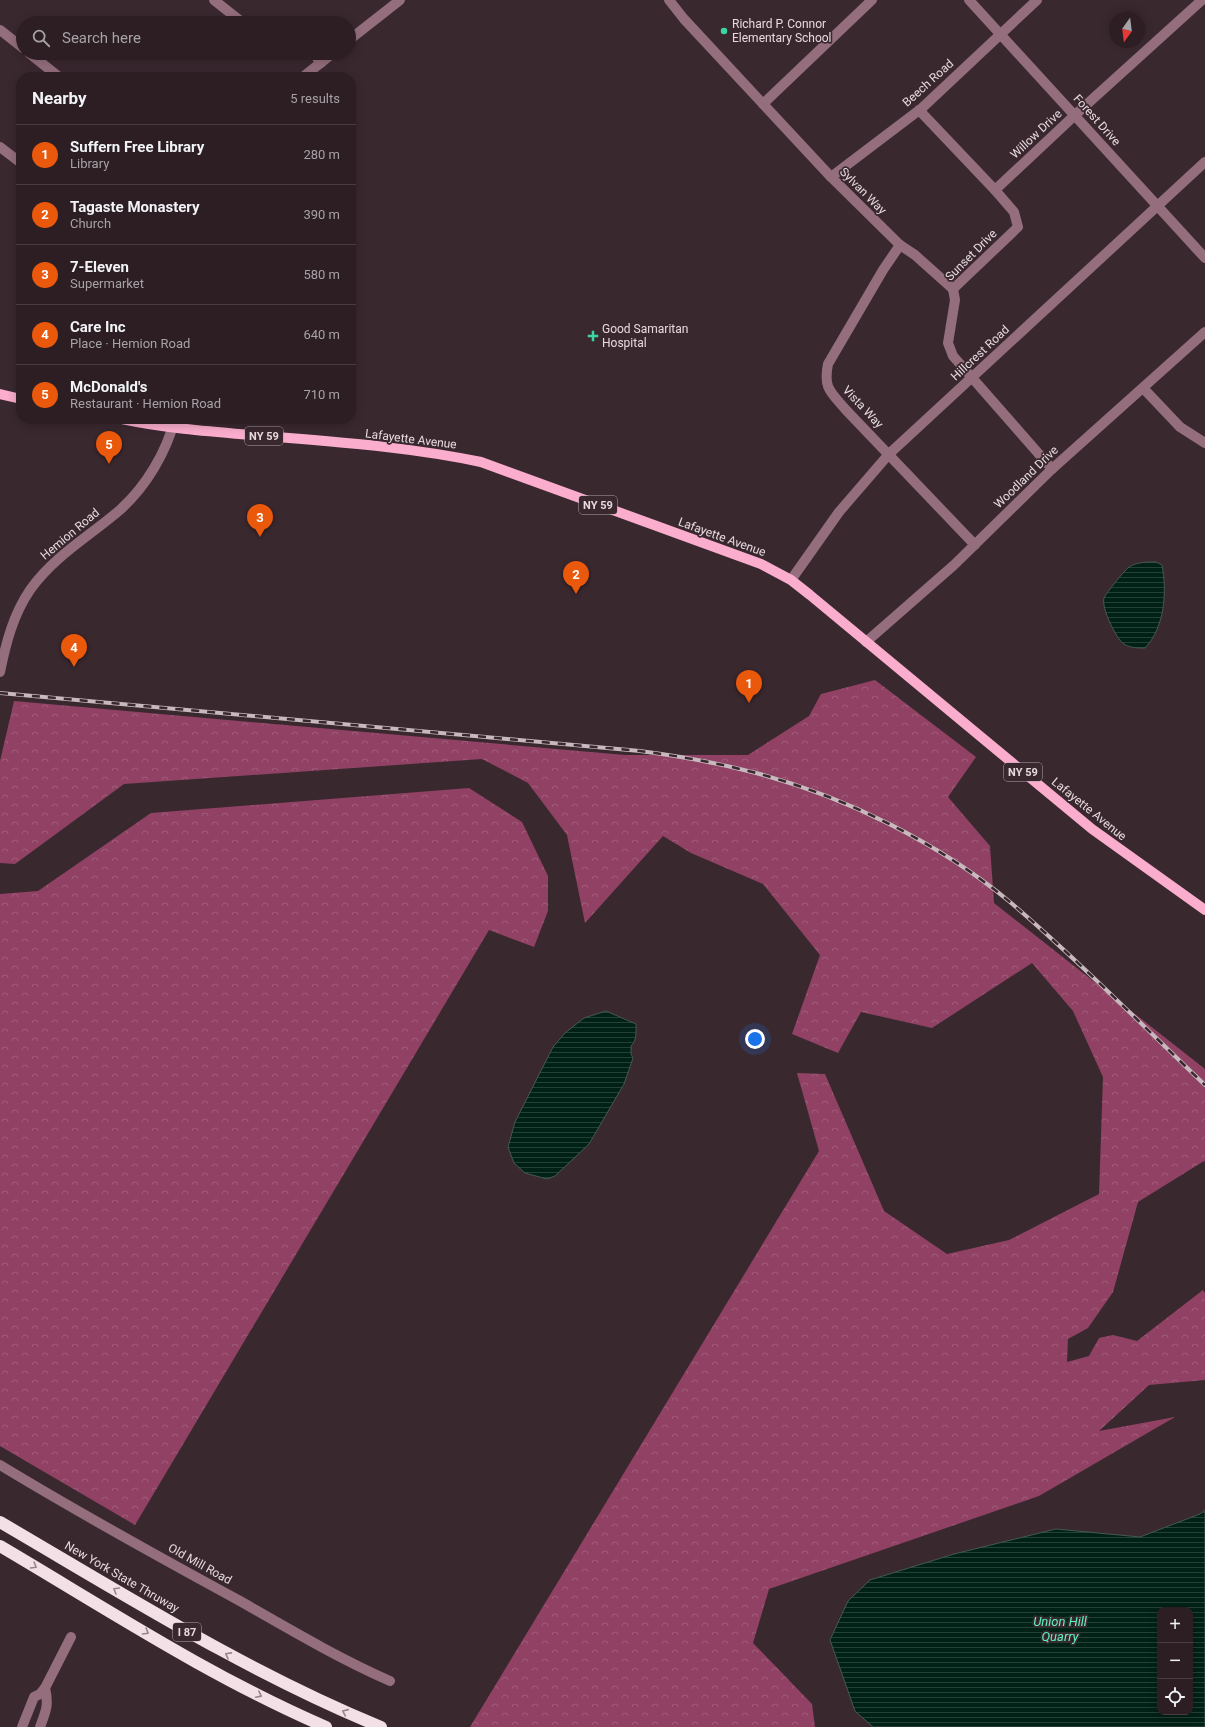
<!DOCTYPE html>
<meta charset="utf-8">
<style>
body{margin:0;font-family:Roboto,sans-serif;background:#382b30;color:#f1f3f6}
.controls{position:absolute;right:12px;bottom:12px;display:grid;overflow:hidden;border-radius:8px;box-shadow:0 2px 10px #0003}
.controls button{width:36px;height:36px;display:grid;place-items:center;padding:0;border:0;border-bottom:1px solid #483c41;background:#2c1e23;color:#f1f3f6;font:20px sans-serif}
.compass{position:absolute;left:1109px;top:12px;width:36px;height:36px;border-radius:50%;background:#2c1e23;box-shadow:0 2px 10px #0003;rotate:194deg}
.you{position:absolute;left:755px;top:1039px;width:14px;height:14px;margin:-10px;border:3px solid #fff;border-radius:50%;background:#1a73e8;box-shadow:0 0 0 6px #1a73e833}
.badge{display:grid;place-items:center;width:26px;height:26px;border-radius:50%;background:#ea580c;color:#fff;font-size:13px;font-weight:700}
.pin{position:absolute;translate:-50% -33px;filter:drop-shadow(0 1px 2px #0008)}
.pin::after{content:'';position:absolute;top:21px;width:14px;height:12px;background:inherit;clip-path:polygon(0 0,100% 0,50% 100%)}
.list{margin:0;padding:0;list-style:none}
h2{display:flex;justify-content:space-between;align-items:center;height:52px;margin:0;padding:0 16px;font-size:17px}
h2 small{font-size:13px;font-weight:400;color:#a6a2a6}
.list li{display:grid;grid-template-columns:26px 1fr auto;gap:12px;align-items:center;box-sizing:border-box;height:60px;padding:0 16px;border-top:1px solid #483c41}
.list b{display:block;font-size:15px;white-space:nowrap}
.list p{margin:0;font-size:13px;white-space:nowrap;color:#a6a2a6}
.list em{font-size:13px;font-style:normal;color:#a6a2a6}
.icon{flex:none;width:22px;height:22px;fill:none;stroke:currentColor;stroke-width:2;stroke-linecap:round;stroke-linejoin:round}
.map{position:relative;flex:none;width:1205px;height:1727px;overflow:hidden}
.search{position:absolute;background:#2c1e23;box-shadow:0 2px 10px #0003;left:16px;top:16px;width:340px;height:44px;display:flex;align-items:center;gap:10px;box-sizing:border-box;padding:0 14px;border-radius:22px;color:#a6a2a6;font-size:15px}
.panel{position:absolute;background:#2c1e23;box-shadow:0 2px 10px #0003;left:16px;top:72px;width:340px;height:352px;border-radius:16px}
.map>svg:first-child{display:block}
.forest{fill:url(#forest-crowns)}
.water{fill:url(#water-rules);stroke:#455852;fill-rule:evenodd}
.lines{fill:none;stroke-linecap:round;stroke-linejoin:round}
.minor{stroke:#946e7d;stroke-width:10}
.major{stroke:#faadcc;stroke-width:10}
.highway{stroke:#f3e0e7;stroke-width:12}
.rail-casing{stroke:#c7b9be;stroke-width:4}
.rail{stroke:#3a282f;stroke-width:2.5;stroke-dasharray:8;stroke-linecap:butt}
.oneway{stroke:#96848b}
.poi-dot{fill:#3dd4a3;stroke:#3a282f;stroke-width:1.5}
.labels{text-anchor:middle;dominant-baseline:central;stroke-width:3.5;stroke-linejoin:round;paint-order:stroke}
.shield{fill:#3a282f;stroke:#b3a5aa;stroke-width:1}
.shield-label{font-size:11px;font-weight:bold;fill:#e7dadf}
.poi-label{font-size:12px;fill:#e7dadf;stroke:#3a282f;text-anchor:start}
.street-label{font-size:12px;fill:#e7dadf;stroke:#3a282f}
.water-label{font-size:13px;font-style:italic;fill:#60f1bf;stroke:#3a282f}
</style>
<div class="map">
<svg width="1205" height="1727" viewBox="0 0 1205 1727">
<defs>
<pattern id="forest-crowns" width="20" height="18" patternUnits="userSpaceOnUse"><rect width="20" height="18" fill="#904164"/><path d="M2 6a3 3 0 1 1 6 0M12 15a3 3 0 1 1 6 0" fill="none" stroke="#a05c7a"/></pattern>
<pattern id="water-rules" width="6" height="5" patternUnits="userSpaceOnUse"><rect width="6" height="5" fill="#002116"/><path d="M0 2.5h6" fill="none" stroke="#254137"/></pattern>
</defs>
<rect width="100%" height="100%" fill="#3a282f"/>
<!-- forest -->
<g class="forest">
<path d="M 875,680 L 976,757 L 948,797 L 990,846 L 994,903 L 1205,1069 L 1205,1162 L 1204,1161 L 1138,1202 L 1113,1292 L 1088,1328 L 1068,1339 L 1067,1362 L 1089,1356 L 1099,1338 L 1113,1335 L 1137,1341 L 1203,1290 L 1205,1293 L 1205,1380 L 1149,1385 L 1099,1431 L 1175,1417 L 1039,1496 L 769,1589 L 753,1643 L 812,1704 L 815,1727 L 470,1727 L 819,1151 L 797,1073 L 825,1074 L 884,1211 L 947,1254 L 1009,1240 L 1099,1194 L 1103,1077 L 1073,1011 L 1032,963 L 932,1028 L 861,1012 L 838,1053 L 792,1034 L 820,955 L 763,884 L 691,853 L 663,836 L 585,923 L 567,835 L 528,783 L 482,759 L 124,784 L 15,864 L 0,863 L 0,761 L 14,701 L 625,755 L 748,755 L 809,716 L 821,694 Z"/>
<path d="M 469,788 L 522,822 L 548,876 L 548,911 L 534,947 L 489,930 L 135,1525 L 0,1446 L 0,894 L 38,891 L 151,813 Z"/>
</g>
<!-- water -->
<g class="water">
<path d="M 1156,562 L 1162,565 C 1167,592 1165,627 1145,648 C 1138,648 1130,648 1124,644 C 1116,639 1101,607 1104,598 C 1106,593 1125,570 1129,567 C 1136,562 1148,562 1156,562 Z"/>
<path d="M 606,1011 L 636,1024 C 636,1032 637,1040 631,1046 L 631,1054 L 633,1058 L 624,1084 L 589,1144 L 555,1176 L 547,1179 L 525,1173 L 514,1163 L 508,1147 L 515,1122 L 553,1047 L 565,1033 L 584,1018 Z"/>
<path d="M 1205,1510 L 1205,1727 L 873,1727 L 855,1711 L 830,1640 L 848,1601 L 870,1580 L 954,1554 L 1056,1529 L 1140,1537 L 1200,1514 ZM 1160,1610 L 1190,1610 L 1190,1712 L 1160,1712 Z"/>
</g>
<g class="lines">
<!-- minor -->
<g class="minor">
<path d="M 214,0 L 243,23"/>
<path d="M 669,0 L 684,19 L 831,177 L 900,245 L 915,255 L 953,289"/>
<path d="M 969,0 L 1205,258"/>
<path d="M 0,30 L 23,48"/>
<path d="M 349,40 L 400,0"/>
<path d="M 29,53 L 59,77"/>
<path d="M 313,53 L 321,63"/>
<path d="M 303,77 L 333,53"/>
<path d="M 763,104 L 872,0"/>
<path d="M 919,110 L 995,190 L 1014,212 L 1018,227 L 953,289"/>
<path d="M 0,147 L 21,163"/>
<path d="M 831,177 L 922,108 L 1037,0"/>
<path d="M 995,190 L 1075,115 L 1202,0"/>
<path d="M 900,245 L 883,270 L 828,364 C 823,389 831,392 846,410 L 975,545"/>
<path d="M 953,289 L 955,300 L 948,343 L 953,356 L 1052,469"/>
<path d="M 1143,388 L 1180,427 L 1205,443"/>
<path d="M 791,580 L 839,512 L 889,454 L 1205,162"/>
<path d="M 866,642 L 954,565 L 1052,469 L 1205,332"/>
<path d="M 0,672 C 6,643 13,615 30,590 C 54,556 90,536 121,509 C 146,486 166,453 175,419"/>
<path d="M 0,1465 C 79,1513 159,1557 240,1601 C 289,1629 338,1658 390,1681"/>
<path d="M 22,1727 L 34,1697 L 40,1694 L 45,1688 L 71,1637"/>
<path d="M 40,1727 C 46,1711 49,1705 45,1688"/>
</g>
<!-- major -->
<g class="major">
<path d="M 0,394 L 21,399"/>
<path d="M 122,419 C 169,429 217,432 264,436 C 336,442 410,447 481,462 L 761,564 L 791,580 L 810,595 L 1092,829 L 1205,910"/>
</g>
<!-- highway -->
<g class="highway">
<path d="M 0,1522 C 125,1595 247,1672 381,1727"/>
<path d="M 0,1546 C 107,1609 212,1678 326,1727"/>
</g>
<defs>
<path id="rail" d="M 0,693 L 640,751 C 679,756 718,763 756,773 C 846,797 939,843 1010,902 C 1078,960 1141,1024 1205,1085"/>
</defs>
<!-- rail casing -->
<use href="#rail" class="rail-casing"/>
<!-- rail -->
<use href="#rail" class="rail"/>
</g>
<!-- one-way arrows -->
<defs><path id="oneway-chevron" d="M-2-3.5L2.5 0L-2 3.5" fill="none" stroke-width="1.6" stroke-linecap="round" stroke-linejoin="round"/></defs>
<g class="oneway">
<use href="#oneway-chevron" transform="translate(34 1566) rotate(31)"/>
<use href="#oneway-chevron" transform="translate(116 1590) rotate(-150)"/>
<use href="#oneway-chevron" transform="translate(146 1632) rotate(31)"/>
<use href="#oneway-chevron" transform="translate(228 1655) rotate(-152)"/>
<use href="#oneway-chevron" transform="translate(259 1695) rotate(27)"/>
<use href="#oneway-chevron" transform="translate(345 1712) rotate(-156)"/>
</g>
<!-- markers -->
<g class="poi-dot">
<circle cx="724" cy="31" r="4"/>
<path d="M591 330h4v4h4v4h-4v4h-4v-4h-4v-4h4z"/>
</g>
<g class="labels">
<!-- shield labels -->
<g class="shield">
<rect x="245" y="427" width="38" height="18" rx="3"/>
<rect x="579" y="496" width="38" height="18" rx="3"/>
<rect x="1004" y="763" width="38" height="18" rx="3"/>
<rect x="173" y="1623" width="28" height="18" rx="3"/>
</g>
<g class="shield-label">
<text x="264" y="436">NY 59</text>
<text x="598" y="505">NY 59</text>
<text x="1023" y="772">NY 59</text>
<text x="187" y="1632">I 87</text>
</g>
<!-- poi labels -->
<g class="poi-label">
<text x="732" y="24">Richard P. Connor<tspan x="732" dy="14">Elementary School</tspan></text>
<text x="602" y="329">Good Samaritan<tspan x="602" dy="14">Hospital</tspan></text>
</g>
<!-- street labels -->
<g class="street-label">
<text transform="translate(928 83) rotate(-42)">Beech Road</text>
<text transform="translate(1097 120) rotate(48)">Forest Drive</text>
<text transform="translate(1036 134) rotate(-43)">Willow Drive</text>
<text transform="translate(863 191) rotate(45)">Sylvan Way</text>
<text transform="translate(971 255) rotate(-45)">Sunset Drive</text>
<text transform="translate(980 353) rotate(-43)">Hillcrest Road</text>
<text transform="translate(863 407) rotate(47)">Vista Way</text>
<text transform="translate(411 439) rotate(7)">Lafayette Avenue</text>
<text transform="translate(1026 477) rotate(-44)">Woodland Drive</text>
<text transform="translate(70 534) rotate(-40)">Hemion Road</text>
<text transform="translate(722 537) rotate(20)">Lafayette Avenue</text>
<text transform="translate(1089 809) rotate(39)">Lafayette Avenue</text>
<text transform="translate(200 1564) rotate(29)">Old Mill Road</text>
<text transform="translate(122 1577) rotate(30)">New York State Thruway</text>
</g>
<!-- water labels -->
<g class="water-label">
<text x="1060" y="1621">Union Hill<tspan x="1060" dy="15">Quarry</tspan></text>
</g>
</g>
</svg>
<div class="controls">
<button>+</button>
<button>−</button>
<button><svg class="icon" aria-label="locate" viewBox="0 0 24 24"><circle cx="12" cy="12" r="6"/><path d="M12 2v4M12 18v4M2 12h4M18 12h4"/></svg></button>
</div>
<svg class="compass" viewBox="-18 -18 36 36"><path d="M0-13l5 13h-10z" fill="#e53935"/><path d="M0 13l5-13h-10z" fill="#a6a2a6"/></svg>
<div class="you"></div>
<div class="pin badge" style="left:749px;top:703px">1</div>
<div class="pin badge" style="left:576px;top:594px">2</div>
<div class="pin badge" style="left:260px;top:537px">3</div>
<div class="pin badge" style="left:74px;top:667px">4</div>
<div class="pin badge" style="left:109px;top:464px">5</div>
<div class="search"><svg class="icon" aria-label="search" viewBox="0 0 24 24"><circle cx="10" cy="10" r="6"/><path d="M15 15l6 6"/></svg>Search here</div>
<section class="panel">
<h2>Nearby<small>5 results</small></h2>
<ul class="list">
<li><span class="badge">1</span><div><b>Suffern Free Library</b><p>Library</p></div><em>280 m</em></li>
<li><span class="badge">2</span><div><b>Tagaste Monastery</b><p>Church</p></div><em>390 m</em></li>
<li><span class="badge">3</span><div><b>7-Eleven</b><p>Supermarket</p></div><em>580 m</em></li>
<li><span class="badge">4</span><div><b>Care Inc</b><p>Place · Hemion Road</p></div><em>640 m</em></li>
<li><span class="badge">5</span><div><b>McDonald's</b><p>Restaurant · Hemion Road</p></div><em>710 m</em></li>
</ul>
</section>
</div>
